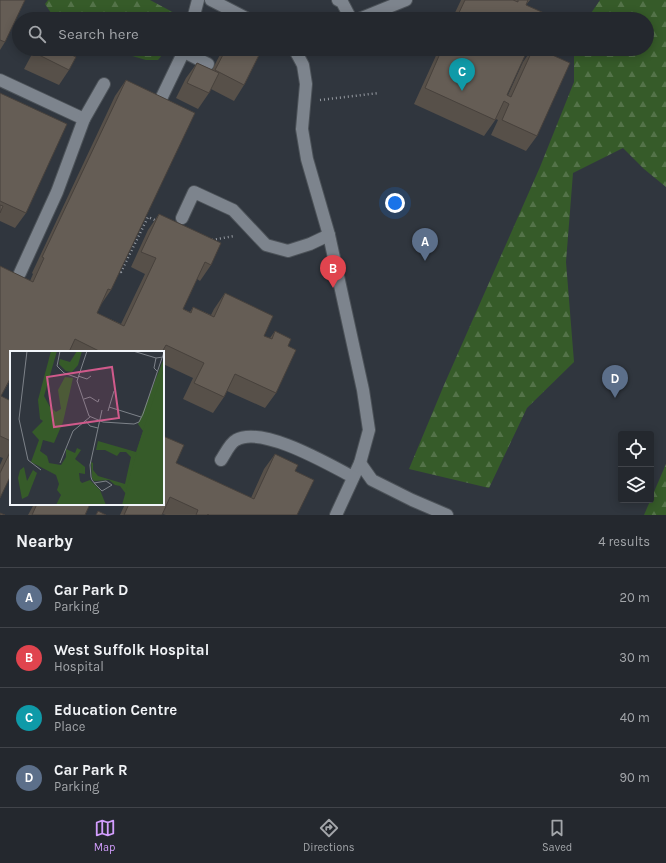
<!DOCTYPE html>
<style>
body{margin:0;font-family:Karla,sans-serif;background:#2c3036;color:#f1f3f6}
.controls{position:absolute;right:12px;bottom:12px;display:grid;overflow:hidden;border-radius:4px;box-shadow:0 2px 10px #0003}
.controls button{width:36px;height:36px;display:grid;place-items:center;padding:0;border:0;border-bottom:1px solid #41444a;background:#24282e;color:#f1f3f6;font:20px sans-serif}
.you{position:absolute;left:395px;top:203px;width:14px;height:14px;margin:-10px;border:3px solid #fff;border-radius:50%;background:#1a73e8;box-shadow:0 0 0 6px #1a73e833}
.badge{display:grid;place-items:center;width:26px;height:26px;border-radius:50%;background:#d29dfd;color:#fff;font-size:13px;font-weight:700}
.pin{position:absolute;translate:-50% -33px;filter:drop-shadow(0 1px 2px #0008)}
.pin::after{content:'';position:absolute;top:21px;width:14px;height:12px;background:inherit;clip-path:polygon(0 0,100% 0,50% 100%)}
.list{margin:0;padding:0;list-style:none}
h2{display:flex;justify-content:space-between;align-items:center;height:52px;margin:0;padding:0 16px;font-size:17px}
h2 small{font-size:13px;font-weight:400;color:#a3a6aa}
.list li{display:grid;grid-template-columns:26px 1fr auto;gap:12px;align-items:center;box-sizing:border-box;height:60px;padding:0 16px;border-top:1px solid #41444a}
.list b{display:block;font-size:15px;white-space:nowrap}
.list p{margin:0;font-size:13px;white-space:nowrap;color:#a3a6aa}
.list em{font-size:13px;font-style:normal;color:#a3a6aa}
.icon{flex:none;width:22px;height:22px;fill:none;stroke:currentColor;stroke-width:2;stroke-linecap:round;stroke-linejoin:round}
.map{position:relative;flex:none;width:666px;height:515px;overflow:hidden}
.search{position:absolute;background:#24282e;box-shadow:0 2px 10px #0003;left:12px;right:12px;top:12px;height:44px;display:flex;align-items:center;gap:10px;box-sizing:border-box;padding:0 14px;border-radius:22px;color:#a3a6aa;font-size:15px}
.sheet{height:292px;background:#24282e}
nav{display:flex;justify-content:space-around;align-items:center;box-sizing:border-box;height:56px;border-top:1px solid #41444a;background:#24282e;font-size:11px;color:#a3a6aa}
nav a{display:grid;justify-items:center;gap:2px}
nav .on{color:#d29dfd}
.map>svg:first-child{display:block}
.forest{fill:url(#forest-firs)}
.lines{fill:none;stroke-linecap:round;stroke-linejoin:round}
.lane-casing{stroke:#4c5258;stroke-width:14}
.path{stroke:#959aa1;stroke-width:2.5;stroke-dasharray:1 3;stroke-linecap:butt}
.lane{stroke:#7d848d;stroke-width:12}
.wall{fill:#575049}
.building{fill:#655d55;stroke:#47413c}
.inset-road{fill:none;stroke:#7d8289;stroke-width:1}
.view{fill:#d05a8b;fill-opacity:0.15;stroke:#d05a8b;stroke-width:2}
.inset-edge{fill:none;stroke:#f1f5fa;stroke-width:2}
</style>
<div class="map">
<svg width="666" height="515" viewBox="0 0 666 515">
<defs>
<pattern id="forest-firs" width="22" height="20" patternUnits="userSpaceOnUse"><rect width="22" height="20" fill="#365b29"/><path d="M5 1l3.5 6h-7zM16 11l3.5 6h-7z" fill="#547349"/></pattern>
</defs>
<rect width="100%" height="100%" fill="#30363e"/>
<!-- forest -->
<g class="forest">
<path d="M 48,0 L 150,0 L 180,16 L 179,19 L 55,19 L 45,4 Z"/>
<path d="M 600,0 L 666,0 L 666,187 L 644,169 L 623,148 L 573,173 L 566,262 L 574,362 L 527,408 L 489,488 L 409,469 L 444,385 L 540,167 L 574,82 L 574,49 L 647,49 L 647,19 L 587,19 Z"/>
<path d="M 108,49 L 167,49 L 158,60 L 146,60 Z"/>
<path d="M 666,464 L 666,515 L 644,515 Z"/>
</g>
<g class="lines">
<defs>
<g id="lane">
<path d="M 211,0 L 248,19"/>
<path d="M 338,0 L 342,2 L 351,19"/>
<path d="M 193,19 L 198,0"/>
<path d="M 359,19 L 406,0"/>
<path d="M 293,49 L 296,52 L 303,65 L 306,84 L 302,129 L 307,159 L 329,235 L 363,390 L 369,430 L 360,463 L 336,515"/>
<path d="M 184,52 L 208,64"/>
<path d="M 0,80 L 84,119"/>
<path d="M 159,103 L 185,49"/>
<path d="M 182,218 L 194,192 L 233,210 L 266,245 L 288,251 L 310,244 L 329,235"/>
<path d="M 20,273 L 57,192 L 84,119 L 104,84"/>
<path d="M 221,460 C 225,454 230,443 236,440 C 262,425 328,464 353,477"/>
<path d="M 360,463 L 372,480 L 412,500 L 447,515"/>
</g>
</defs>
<!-- lane casing -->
<use href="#lane" class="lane-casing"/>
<!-- path -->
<g class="path">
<path d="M 320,100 L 379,93"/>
<path d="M 212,240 L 234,236"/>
<path d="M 117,270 L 121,272 L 148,217 L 157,221"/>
</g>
<!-- lane -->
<use href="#lane" class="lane"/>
</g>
<!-- wall -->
<g class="wall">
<path d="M 0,0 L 5,42 L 0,50 Z"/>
<path d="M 461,0 L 530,0 L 526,5 L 541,19 L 452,19 Z"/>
<path d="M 35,49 L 59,49 L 69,70 L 59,85 L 24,69 L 31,56 Z"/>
<path d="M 223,49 L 262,49 L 244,85 L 234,101 L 211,89 L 209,93 L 198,109 L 176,98 L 186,78 L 197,63 L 212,70 Z"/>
<path d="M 439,49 L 528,49 L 507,95 L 508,95 L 523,62 L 532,49 L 539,49 L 537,136 L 526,151 L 491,135 L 498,120 L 496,119 L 484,136 L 414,104 Z"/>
<path d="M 126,80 L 111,290 L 100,306 L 97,313 L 121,324 L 145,274 L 131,267 L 148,230 L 159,214 L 211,265 L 200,281 L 197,279 L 183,309 L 190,312 L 193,307 L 211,315 L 214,309 L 225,293 L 264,336 L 270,338 L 275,331 L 288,346 L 276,393 L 265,408 L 227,391 L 224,397 L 213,413 L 183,399 L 193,378 L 163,364 L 163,352 L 11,352 L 11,383 L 9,382 L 1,396 L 11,401 L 11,475 L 0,498 L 0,465 L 3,458 L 0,457 L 0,266 L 30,281 L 33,274 L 32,273 L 115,96 Z"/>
<path d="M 0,93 L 26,213 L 15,228 L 0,221 Z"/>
<path d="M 275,454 L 295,471 L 297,515 L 166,515 L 162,514 L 162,515 L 120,515 L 125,504 L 163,504 L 176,463 L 251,498 L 264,469 Z"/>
<path d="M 34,504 L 90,504 L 85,515 L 28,515 Z"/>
</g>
<!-- building -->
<g class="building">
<path d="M 0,0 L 25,0 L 5,42 L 0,40 Z"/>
<path d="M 465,0 L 513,0 L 518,2 L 518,0 L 528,0 L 526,5 L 544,13 L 541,19 L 456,19 Z"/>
<path d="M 37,49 L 59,49 L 76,57 L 69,70 L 35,53 Z"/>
<path d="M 226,49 L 262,49 L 244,85 L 215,70 Z"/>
<path d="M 442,49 L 528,49 L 507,95 L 511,97 L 533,49 L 539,49 L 570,63 L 537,136 L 502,120 L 509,104 L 504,101 L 495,120 L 425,88 Z"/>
<path d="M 197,63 L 219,73 L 209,93 L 187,83 Z"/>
<path d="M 126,80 L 195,113 L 111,290 L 108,289 L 97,313 L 124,326 L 156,258 L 141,252 L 159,214 L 221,243 L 211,265 L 205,262 L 183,309 L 191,313 L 193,307 L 214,317 L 225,293 L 273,316 L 264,336 L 272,339 L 275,331 L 291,339 L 288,346 L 296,350 L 276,393 L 235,374 L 224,397 L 194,383 L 204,363 L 166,345 L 162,352 L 101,352 L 75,339 L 69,352 L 11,352 L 11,377 L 1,396 L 11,401 L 11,441 L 0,436 L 0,266 L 33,282 L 44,258 L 42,257 Z"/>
<path d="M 0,93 L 67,124 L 26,213 L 0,201 Z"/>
<path d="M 0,205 L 3,206 L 0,213 Z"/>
<path d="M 163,436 L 184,445 L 176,463 L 254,499 L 275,454 L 298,465 L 295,471 L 314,480 L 297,515 L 209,515 L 208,514 L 207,515 L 196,515 L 198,510 L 170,497 L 162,515 L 124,515 L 129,504 L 163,504 Z"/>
<path d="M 11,450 L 11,475 L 0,498 L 0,473 Z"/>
<path d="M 37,504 L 90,504 L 85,515 L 32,515 Z"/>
<path d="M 98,511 L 106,515 L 96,515 Z"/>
<path d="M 0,513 L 5,515 L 0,515 Z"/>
</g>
<!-- overview -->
<g transform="translate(10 351)">
<rect width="154" height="154" fill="#30363e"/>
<path d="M 41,0 L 47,0 L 34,45 L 40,56 L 46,61 L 51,58 L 48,39 L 55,26 L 63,27 L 53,71 L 44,92 L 33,89 L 30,100 L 37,105 L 39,112 L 51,114 L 56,106 L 56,98 L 65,102 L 67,97 L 71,99 L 65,108 L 75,116 L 75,123 L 69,122 L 70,130 L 72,132 L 80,129 L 90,139 L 96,154 L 46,154 L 51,144 L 47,139 L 49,133 L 46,124 L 21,111 L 29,89 L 22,81 L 33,70 L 30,68 L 28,49 ZM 67,0 L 72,0 L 68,14 L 62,21 L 56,20 L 49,13 L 50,8 L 60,11 ZM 154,7 L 154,17 L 116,143 L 110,135 L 105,134 L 99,129 L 84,130 L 82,127 L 81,111 L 83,112 L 83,119 L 88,125 L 115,133 L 121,106 L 116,101 L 110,101 L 107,105 L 95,99 L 86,99 L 88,90 L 126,101 L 133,80 L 128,73 ZM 14,116 L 17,130 L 23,119 L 27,122 L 18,145 L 12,148 L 8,127 L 10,119 Z" fill="#365b29"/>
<path d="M 154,17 L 154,154 L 112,154 L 131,86 Z" fill="#365b29"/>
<path class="inset-road" d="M 17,0 L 9,68 L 18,109 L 31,119M 50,0 L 47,15 L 54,22 L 68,27M 77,0 L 67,30 L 79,65 L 93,71 L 124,73 L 129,71 L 133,63 L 154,1M 123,0 L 146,7 L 153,6M 146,7 L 144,17 L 147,20M 68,25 L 77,28 L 81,25M 74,48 L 80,46 L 88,51 L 89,48M 99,56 L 131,66M 98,60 L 104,40M 75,69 L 80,75 L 88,77M 50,112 L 63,80 L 80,66M 84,132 L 96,130 L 102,134 L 92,140 L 86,134 L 82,129 L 81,126 L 80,114 L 92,59"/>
<path class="view" d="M 102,16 L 109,67 L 44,76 L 37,26 Z"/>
<rect width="154" height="154" class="inset-edge"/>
</g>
</svg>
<div class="controls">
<button><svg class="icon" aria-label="locate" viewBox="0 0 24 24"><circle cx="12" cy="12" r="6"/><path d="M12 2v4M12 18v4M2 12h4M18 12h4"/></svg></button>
<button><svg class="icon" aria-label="layers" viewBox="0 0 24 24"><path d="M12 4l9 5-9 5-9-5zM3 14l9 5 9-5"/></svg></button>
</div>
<div class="you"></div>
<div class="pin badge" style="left:425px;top:261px;background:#5c6f8a">A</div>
<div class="pin badge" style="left:333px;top:288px;background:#e0444e">B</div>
<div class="pin badge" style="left:462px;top:91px;background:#0f9aa8">C</div>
<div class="pin badge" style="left:615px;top:398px;background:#5c6f8a">D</div>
<div class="search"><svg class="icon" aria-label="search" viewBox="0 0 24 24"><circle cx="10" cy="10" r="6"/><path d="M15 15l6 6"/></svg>Search here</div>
</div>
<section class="sheet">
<h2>Nearby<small>4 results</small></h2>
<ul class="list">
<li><span class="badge" style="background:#5c6f8a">A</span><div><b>Car Park D</b><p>Parking</p></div><em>20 m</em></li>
<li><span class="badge" style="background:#e0444e">B</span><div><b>West Suffolk Hospital</b><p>Hospital</p></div><em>30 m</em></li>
<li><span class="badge" style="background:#0f9aa8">C</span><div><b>Education Centre</b><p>Place</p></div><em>40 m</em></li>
<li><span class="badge" style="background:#5c6f8a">D</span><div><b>Car Park R</b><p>Parking</p></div><em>90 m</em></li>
</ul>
</section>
<nav>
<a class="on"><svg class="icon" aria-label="map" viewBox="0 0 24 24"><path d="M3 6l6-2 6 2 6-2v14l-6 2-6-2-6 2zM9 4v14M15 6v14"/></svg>Map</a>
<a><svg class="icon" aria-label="directions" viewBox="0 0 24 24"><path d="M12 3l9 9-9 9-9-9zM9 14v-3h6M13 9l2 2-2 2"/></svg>Directions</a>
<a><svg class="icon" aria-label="saved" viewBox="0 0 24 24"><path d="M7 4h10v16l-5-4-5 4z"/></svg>Saved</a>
</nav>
